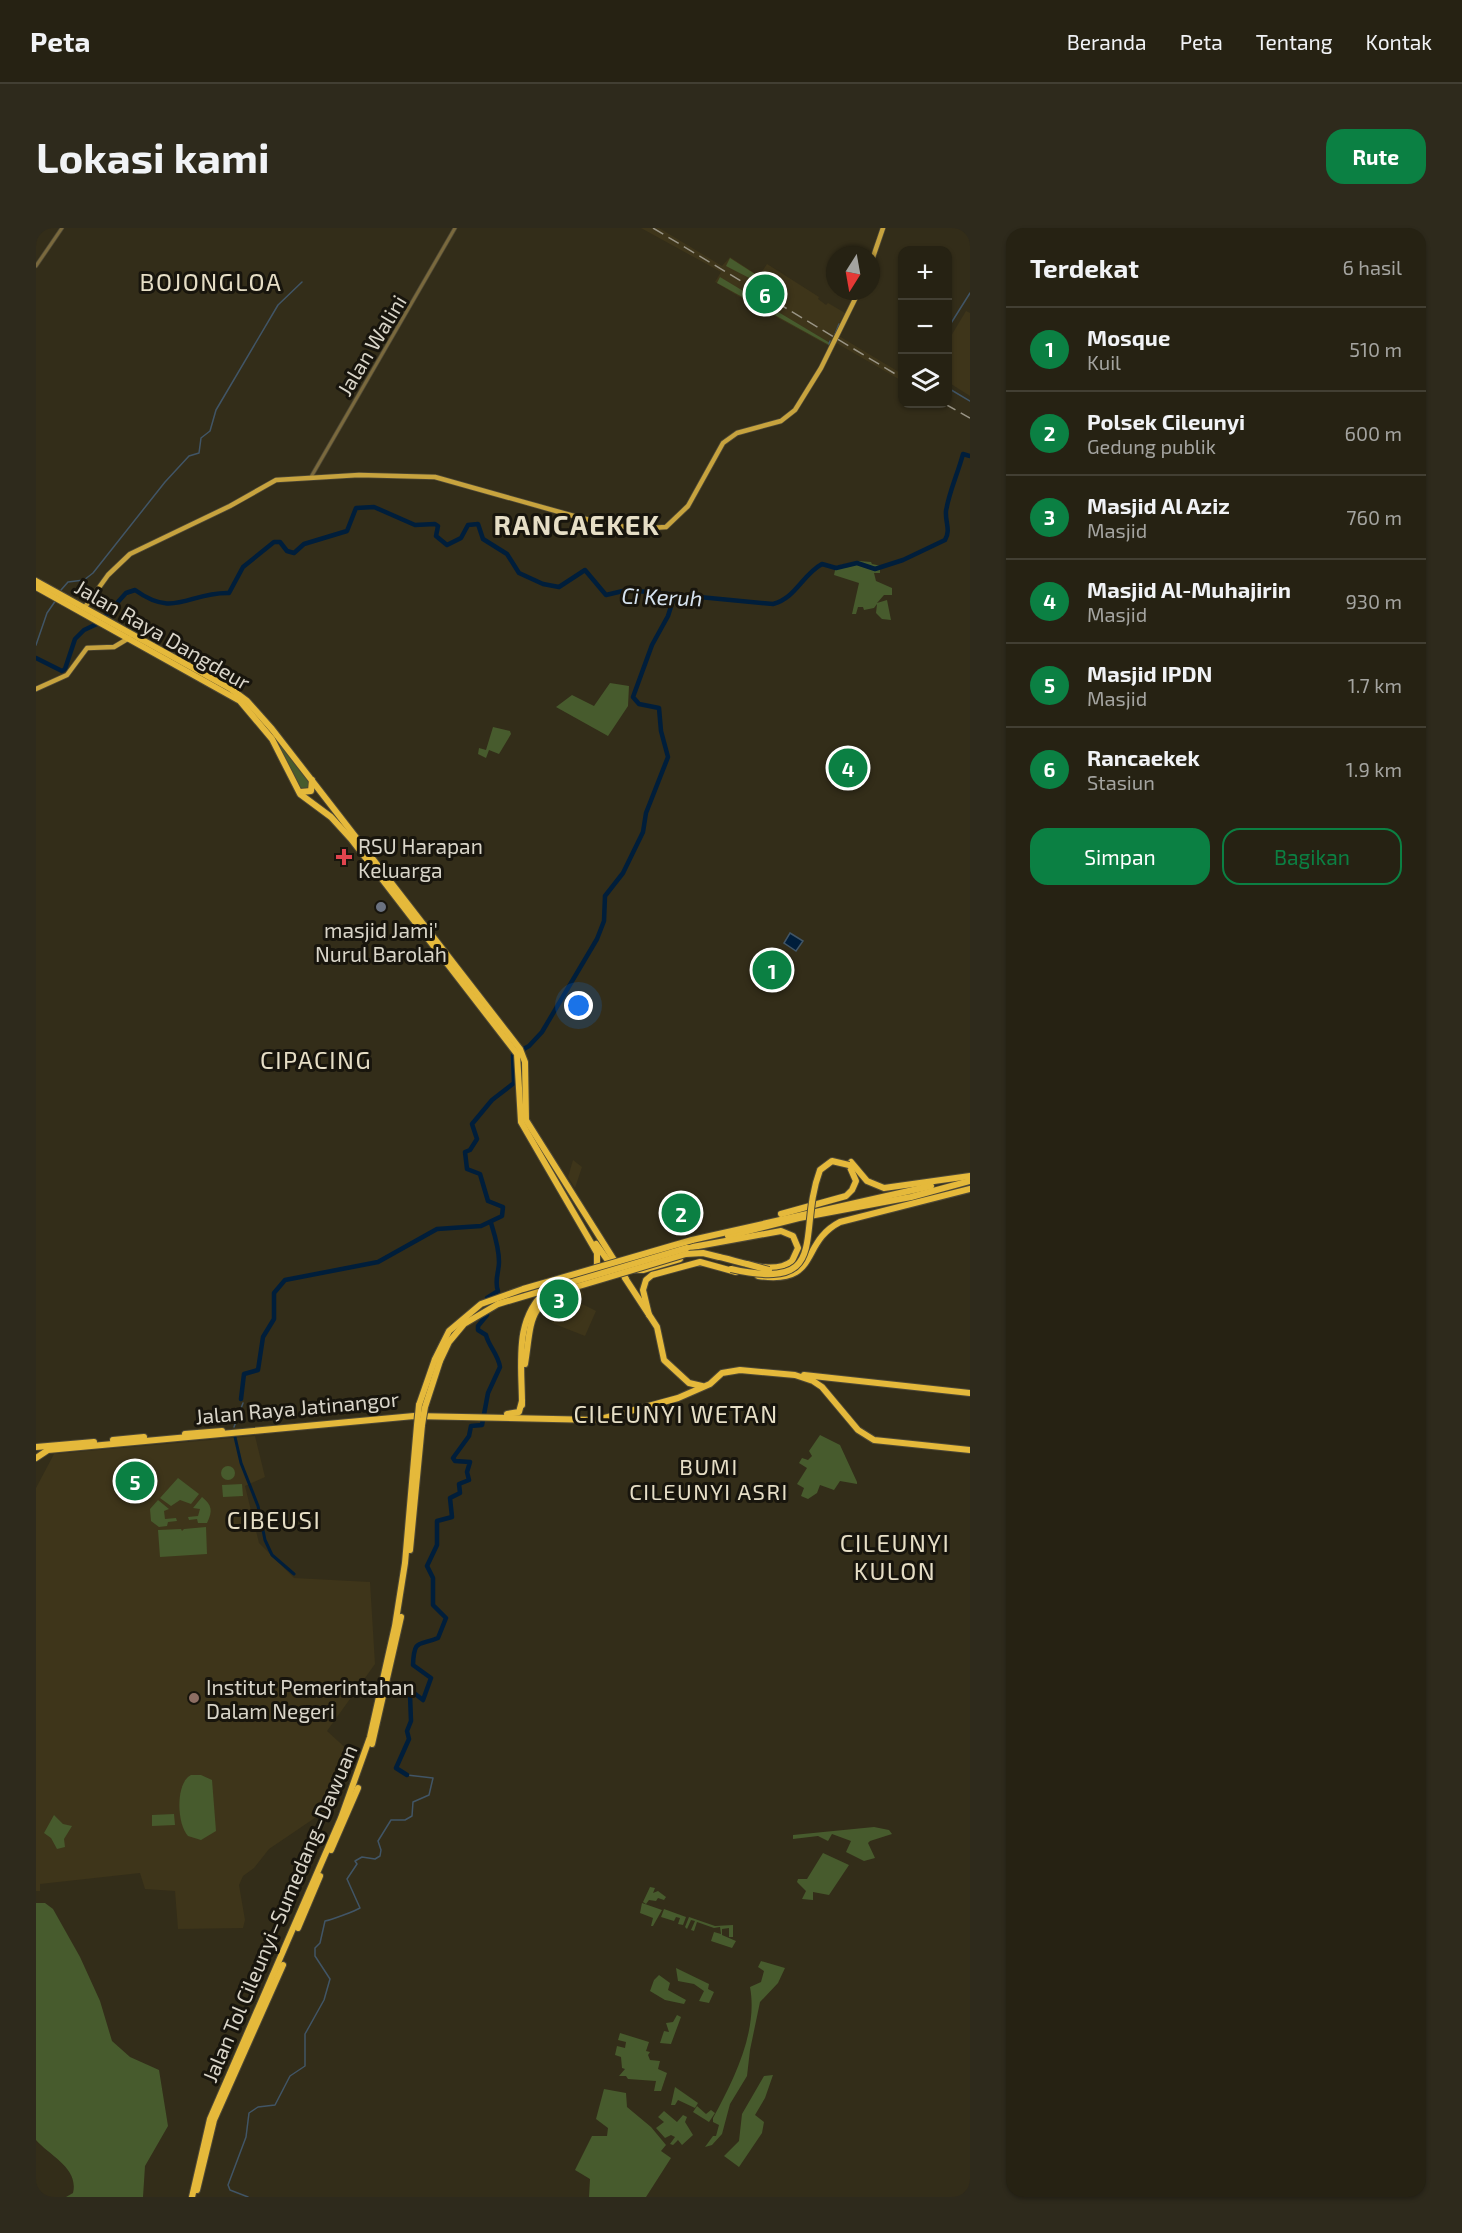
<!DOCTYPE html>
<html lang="id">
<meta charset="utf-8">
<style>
body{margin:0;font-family:"Exo 2",sans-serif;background:#2e2a1c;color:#f1f3f6}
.controls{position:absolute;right:18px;top:18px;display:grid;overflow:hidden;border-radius:12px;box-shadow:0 2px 4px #0004}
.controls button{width:54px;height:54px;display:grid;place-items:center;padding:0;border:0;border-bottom:2px solid #423f33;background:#262213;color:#f1f3f6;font:30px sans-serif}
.compass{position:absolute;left:790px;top:18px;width:54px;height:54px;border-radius:50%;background:#262213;box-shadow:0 2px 4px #0004;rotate:191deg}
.you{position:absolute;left:543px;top:778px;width:21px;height:21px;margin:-15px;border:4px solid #fff;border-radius:50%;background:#1a73e8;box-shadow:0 0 0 9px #1a73e833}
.badge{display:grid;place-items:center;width:39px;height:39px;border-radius:50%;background:#0b8043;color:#fff;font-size:20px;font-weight:700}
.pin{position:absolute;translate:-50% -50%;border:3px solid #fff;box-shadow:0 2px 6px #0006}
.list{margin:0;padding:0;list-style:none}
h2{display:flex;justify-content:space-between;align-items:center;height:78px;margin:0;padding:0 24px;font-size:26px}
h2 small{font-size:20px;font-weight:400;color:#a4a4a0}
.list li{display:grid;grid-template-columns:39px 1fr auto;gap:18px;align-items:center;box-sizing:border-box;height:84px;padding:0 24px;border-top:2px solid #423f33}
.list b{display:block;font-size:22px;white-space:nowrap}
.list p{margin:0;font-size:20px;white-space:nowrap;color:#a4a4a0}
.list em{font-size:20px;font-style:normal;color:#a4a4a0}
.actions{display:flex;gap:12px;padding:18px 24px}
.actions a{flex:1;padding:14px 0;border:2px solid #0b8043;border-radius:18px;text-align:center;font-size:21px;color:#0b8043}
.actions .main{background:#0b8043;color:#fff}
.icon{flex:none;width:33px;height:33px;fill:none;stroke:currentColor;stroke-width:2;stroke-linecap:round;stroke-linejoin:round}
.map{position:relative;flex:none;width:934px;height:1969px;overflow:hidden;border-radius:18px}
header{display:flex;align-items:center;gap:36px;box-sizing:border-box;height:84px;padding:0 30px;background:#262213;border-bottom:2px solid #423f33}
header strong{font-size:28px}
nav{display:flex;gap:33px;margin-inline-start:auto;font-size:21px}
.intro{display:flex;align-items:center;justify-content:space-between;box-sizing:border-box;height:144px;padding:0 36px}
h1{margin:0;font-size:42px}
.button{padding:15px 27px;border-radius:18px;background:#0b8043;color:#fff;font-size:21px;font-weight:700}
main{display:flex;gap:36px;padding:0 36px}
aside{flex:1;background:#262213;border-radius:18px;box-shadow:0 2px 4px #0004}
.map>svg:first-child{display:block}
.built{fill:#3e351a}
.green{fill:#475b2d}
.water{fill:#001e3b;stroke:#415566;stroke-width:1.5}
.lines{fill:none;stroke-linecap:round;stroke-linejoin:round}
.stream{stroke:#415566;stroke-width:1.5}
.canal{stroke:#001e3b;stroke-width:3}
.river{stroke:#001e3b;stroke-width:4.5}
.minor-casing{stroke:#4e4835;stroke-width:4.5}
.major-casing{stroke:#4e4835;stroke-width:6}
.highway-casing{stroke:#4e4835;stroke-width:8}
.minor{stroke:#7a693d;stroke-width:3}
.major{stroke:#c7a33e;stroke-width:4.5}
.highway{stroke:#e5b93b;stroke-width:6}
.rail{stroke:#999485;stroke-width:1.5;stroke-dasharray:12 6;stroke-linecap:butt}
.highway-bridge-casing{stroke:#4e4835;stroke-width:8;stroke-linecap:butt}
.highway-bridge{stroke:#e5b93b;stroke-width:6}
.health-dot{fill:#e0444e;stroke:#18150d;stroke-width:2}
.worship-dot{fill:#6b7280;stroke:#18150d;stroke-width:2}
.education-dot{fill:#8d6e63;stroke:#18150d;stroke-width:2}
.labels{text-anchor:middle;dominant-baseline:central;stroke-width:6;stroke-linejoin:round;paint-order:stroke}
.street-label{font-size:21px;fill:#d9d5c9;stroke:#18150d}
.poi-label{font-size:21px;fill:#d9d5c9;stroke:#18150d;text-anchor:start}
.water-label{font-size:22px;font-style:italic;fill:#d6e3f0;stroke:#18150d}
.neighbourhood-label{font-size:22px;letter-spacing:1.5px;fill:#e6dec6;stroke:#18150d}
.quarter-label{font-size:24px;letter-spacing:1.5px;fill:#e6dec6;stroke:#18150d}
.district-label{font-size:27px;font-weight:bold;letter-spacing:1.5px;fill:#e6dec6;stroke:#18150d}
</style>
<header>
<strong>Peta</strong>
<nav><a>Beranda</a><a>Peta</a><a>Tentang</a><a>Kontak</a></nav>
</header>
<div class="intro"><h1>Lokasi kami</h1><a class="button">Rute</a></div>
<main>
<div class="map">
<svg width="934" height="1969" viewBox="0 0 934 1969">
<rect width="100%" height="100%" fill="#332d19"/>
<!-- built -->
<g class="built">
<path d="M 605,0 L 623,0 L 686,38 L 694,29 L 723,48 L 731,36 L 783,69 L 782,71 L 790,77 L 792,75 L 809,85 L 798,105 L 866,146 L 866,153 L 797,113 L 793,118 L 702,68 L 679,54 L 685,44 Z"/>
<path d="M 930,83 L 934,85 L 934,168 L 912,154 L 912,113 Z"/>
<path d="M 537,932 L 546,939 L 539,960 L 532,949 Z"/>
<path d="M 544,1058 L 548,1066 L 544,1075 L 560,1083 L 549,1108 L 516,1095 L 519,1084 L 516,1082 L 519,1074 L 516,1072 Z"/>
<path d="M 219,1208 L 229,1249 L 209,1258 L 223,1315 L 258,1350 L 334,1354 L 339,1436 L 291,1503 L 314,1524 L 295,1579 L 233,1621 L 218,1640 L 207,1648 L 203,1657 L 209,1692 L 207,1700 L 142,1701 L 139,1663 L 109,1661 L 104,1645 L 4,1656 L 4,1663 L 0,1663 L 0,1260 L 18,1226 Z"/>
</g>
<!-- green -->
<g class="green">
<path d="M 694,30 L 722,48 L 725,51 L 723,55 L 690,38 Z"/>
<path d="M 684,49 L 794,115 L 793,117 L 681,55 Z"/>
<path d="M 823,333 L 835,334 L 836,336 L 850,339 L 844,341 L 844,345 L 838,345 L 840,353 L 856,360 L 856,367 L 848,367 L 841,375 L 851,372 L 855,392 L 846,391 L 840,385 L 841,376 L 838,380 L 828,382 L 827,379 L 822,379 L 820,386 L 816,386 L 823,355 L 798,347 L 800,338 Z"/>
<path d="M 574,455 L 593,458 L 592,478 L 572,508 L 520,479 L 536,467 L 558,478 Z"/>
<path d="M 457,499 L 474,503 L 475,506 L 463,526 L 453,522 L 450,530 L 442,526 L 443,520 L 450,522 Z"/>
<path d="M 245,517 L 273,553 L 272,562 L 263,561 L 243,518 Z"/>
<path d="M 784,1207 L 804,1217 L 821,1254 L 821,1256 L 804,1253 L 798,1262 L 784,1257 L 781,1265 L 772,1271 L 765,1268 L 768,1260 L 761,1256 L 771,1240 L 763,1235 L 766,1230 L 772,1232 L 776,1228 L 773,1223 Z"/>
<circle cx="192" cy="1245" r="7"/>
<path d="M 142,1250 L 163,1266 L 155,1276 L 144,1272 L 135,1278 L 124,1270 Z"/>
<path d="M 206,1256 L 207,1268 L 187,1269 L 186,1257 Z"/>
<path d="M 166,1269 C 176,1277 177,1283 171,1295 L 162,1295 L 161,1291 L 153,1292 L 152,1289 L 162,1288 L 164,1281 L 157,1280 Z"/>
<path d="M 122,1272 L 133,1281 L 128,1283 L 129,1291 L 140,1290 L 141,1293 L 132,1294 L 131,1298 L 123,1299 L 115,1293 L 114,1281 Z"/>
<path d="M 170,1299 L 171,1326 L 124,1329 L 122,1302 L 145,1301 L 146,1303 L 148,1301 Z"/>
<path d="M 155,1547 L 165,1547 L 176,1552 L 180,1603 L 165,1612 L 152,1608 C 141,1597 139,1555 155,1547 Z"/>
<path d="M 138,1586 L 139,1597 L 116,1598 L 116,1587 Z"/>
<path d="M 18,1587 L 27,1596 L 36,1598 L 28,1611 L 29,1619 L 21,1621 L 15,1610 L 8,1605 Z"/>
<path d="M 838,1599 L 853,1602 L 856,1606 L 834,1613 L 832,1615 L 839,1630 L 828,1633 L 810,1624 L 815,1613 L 796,1606 L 792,1613 L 782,1608 L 757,1611 L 757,1607 Z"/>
<path d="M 787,1625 L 813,1637 L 793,1667 L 777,1664 L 777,1672 L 766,1671 L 770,1663 L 761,1654 L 762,1651 L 771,1651 Z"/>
<path d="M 614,1659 L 619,1660 L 617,1665 L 622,1663 L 630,1669 L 628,1672 L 622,1670 L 620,1673 L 613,1672 L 610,1676 L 607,1674 Z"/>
<path d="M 0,1675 L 9,1675 L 17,1681 L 44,1729 L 64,1773 L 76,1813 L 94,1829 L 123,1842 L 132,1898 L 109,1938 L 107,1969 L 30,1969 L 37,1965 C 43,1940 14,1928 0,1912 Z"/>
<path d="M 606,1675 L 626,1682 L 617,1698 L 615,1698 L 617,1690 L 604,1685 Z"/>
<path d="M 628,1681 L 650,1689 L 647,1697 L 642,1696 L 644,1690 L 640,1689 L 638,1693 L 625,1689 Z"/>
<path d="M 653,1689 L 679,1698 L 697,1697 L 697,1709 L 693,1709 L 693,1700 L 686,1701 L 686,1707 L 700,1713 L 696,1720 L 675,1713 L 678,1704 L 685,1706 L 684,1699 L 678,1700 L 661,1694 L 658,1703 L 655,1702 L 659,1693 L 655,1692 L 651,1701 L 649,1699 Z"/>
<path d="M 725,1733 L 749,1740 L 742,1755 L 724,1774 L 714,1822 L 711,1848 L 694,1876 L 686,1906 L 676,1917 L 669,1919 L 677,1908 L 680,1908 L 683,1897 L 677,1894 L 677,1890 C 699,1850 722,1802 714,1759 L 725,1754 L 728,1743 L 722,1739 Z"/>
<path d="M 640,1740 L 673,1756 L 672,1761 L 678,1764 L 673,1775 L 663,1773 L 668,1763 L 658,1756 L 642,1753 Z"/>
<path d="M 623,1747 L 634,1755 L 632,1762 L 650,1772 L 648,1776 L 629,1772 L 614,1763 L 618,1752 Z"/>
<path d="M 641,1787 L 645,1789 L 635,1816 L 624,1815 L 628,1803 L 633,1804 L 630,1795 L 637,1794 Z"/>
<path d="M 584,1805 L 613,1814 L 610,1823 L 614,1824 L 612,1827 L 614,1832 L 624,1833 L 622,1841 L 631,1845 L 625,1863 L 618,1863 L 620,1853 L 592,1851 L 590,1848 L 583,1848 L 589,1841 L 586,1840 L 585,1829 L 579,1827 L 581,1818 L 589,1820 L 590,1814 L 582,1812 Z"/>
<path d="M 737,1847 L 729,1870 L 719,1887 L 728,1894 L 726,1905 L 703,1939 L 688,1928 L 703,1913 L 706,1886 L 728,1848 Z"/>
<path d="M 639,1859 L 662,1875 L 659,1880 L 642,1872 L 639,1877 L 635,1877 Z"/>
<path d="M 568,1861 L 590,1865 L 591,1879 L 615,1899 L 630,1917 L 625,1923 L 635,1930 L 610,1969 L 553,1969 L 554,1951 L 539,1942 L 556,1908 L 571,1908 L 572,1900 L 560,1891 Z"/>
<path d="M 661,1878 L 670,1886 L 675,1882 L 679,1885 L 673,1894 L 657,1884 Z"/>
<path d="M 628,1883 L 641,1894 L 647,1887 L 651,1889 L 649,1894 L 657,1907 L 646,1917 L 642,1912 L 637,1917 L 634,1916 L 639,1909 L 635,1907 L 629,1910 L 620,1900 L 628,1894 L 622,1889 Z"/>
</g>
<!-- water -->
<path class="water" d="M 754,705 L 767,713 L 760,723 L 748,715 Z"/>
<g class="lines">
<!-- stream -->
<g class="stream">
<path d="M 912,100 L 934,65"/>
<path d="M 799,106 L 803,96"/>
<path d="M 793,116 L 794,113"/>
<path d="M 912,160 L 934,173"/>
<path d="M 25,362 L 32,354 L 48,352 L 57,345 L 129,254 L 153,228 L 163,225 L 165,210 L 174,203 L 180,182 L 242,77 L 266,54"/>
<path d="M 0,417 L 11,385 L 20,372"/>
<path d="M 198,1199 L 207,1175"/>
<path d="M 212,1969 L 194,1962 L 192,1957 L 210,1909 L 213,1885 L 222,1879 L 239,1877 L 254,1848 L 269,1838 L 269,1806 L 288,1772 L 294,1751 L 279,1728 L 279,1720 L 284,1715 L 289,1693 C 295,1692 319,1683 324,1680 L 311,1651 L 321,1636 L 319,1633 L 326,1629 L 339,1631 L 344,1628 L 345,1622 L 342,1613 L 355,1592 L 369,1592 L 376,1588 L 377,1574 L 393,1567 L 397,1550 L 371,1547"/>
</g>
<!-- canal -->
<path class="canal" d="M 199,1209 L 205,1235 L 222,1278 L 229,1312 L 236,1327 L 258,1346"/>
<!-- river -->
<g class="river">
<path d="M 0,430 L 26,443 L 29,441 L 39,411 L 48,402 L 63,395 L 90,365 L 99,362 C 139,391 152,364 193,365 L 207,339 L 238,314 L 244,314 L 251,323 L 258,325 L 268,316 L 311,303 L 320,280 L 338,279 L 379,297 L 399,296 L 402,298 L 400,308 L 411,317 L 425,310 L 432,297 L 442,296 L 447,311 L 471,326 L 483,345 L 507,356 L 523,359 L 549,342 L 570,367 L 591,362 L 737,376 C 760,370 766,347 786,336 L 800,340 L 821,335 L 839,341 L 867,332 L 909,312 C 915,302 909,294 910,283 C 913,264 922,245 927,226 L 934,228"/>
<path d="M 205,1171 L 208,1146 L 222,1142 L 227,1109 L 238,1091 L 238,1065 L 249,1052 L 342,1034 L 401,1001 L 445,998 L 466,988 L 467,979 L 452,973 L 444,946 L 431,941 L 429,924 L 434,922 L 441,911 L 436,896 L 456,872 L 478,855 L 477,827 L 493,818 L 506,804 L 561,711 L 568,693 L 569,668 L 587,645 L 607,604 L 610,585 L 632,529 L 625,503 L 623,480 L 603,476 L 597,469 L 616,417 L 632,388 L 638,369"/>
<path d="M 371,1547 L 360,1540 L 373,1511 L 371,1503 L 375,1493 L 374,1467 L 378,1465 L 387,1472 L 395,1450 L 377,1437 C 378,1410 383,1418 402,1410 L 410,1390 L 397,1377 L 397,1350 L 391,1338 L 401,1317 L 401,1293 L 416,1289 L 414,1270 L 424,1265 L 423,1256 L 433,1252 L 431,1244 L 434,1234 L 419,1233 L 417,1230 L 433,1208 L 435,1198 L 446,1197 L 452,1165 L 464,1139 C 462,1126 453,1119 450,1107 L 442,1102 L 442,1098 L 451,1087 L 451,1070 L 462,1063 C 458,1053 463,1044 463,1034 C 463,1020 459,1008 455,995"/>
</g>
<defs>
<g id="minor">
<path d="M 0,38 L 26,0"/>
<path d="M 275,249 L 419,0"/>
</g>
<g id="major">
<path d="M 835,35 L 847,0"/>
<path d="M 49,379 L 72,347 L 94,326 L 194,278 L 240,252 L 323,247 L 399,249 L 545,290 L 599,301 L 630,299 L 652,278 L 687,215 L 701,205 L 745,193 L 759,182 L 785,140 L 823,63"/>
<path d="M 0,461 L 31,447 L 51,420 L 78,419 L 93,410"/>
</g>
<g id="highway">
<path d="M 0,353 L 195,461 L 211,473 L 236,501 L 484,821 L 489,834 L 490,892 L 590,1051"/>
<path d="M 0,359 L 204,473 L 236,511 L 264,566 L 295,589 L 315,611 L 481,826 L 485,894 L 561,1025 L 561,1039 L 552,1046"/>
<path d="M 264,564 L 275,563 L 276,552"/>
<path d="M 815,934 L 831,953 L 848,960 L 934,948"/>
<path d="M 745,986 L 810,968 L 816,962 L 820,953 L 813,937"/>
<path d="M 692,1008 L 763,990 L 875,969 L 934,953"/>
<path d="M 656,1012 L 895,958"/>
<path d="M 560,1016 L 575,1037"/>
<path d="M 651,1020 L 745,1003 L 757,1008 L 762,1020 L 756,1033 C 736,1049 700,1031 678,1028"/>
<path d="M 596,1042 L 607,1042 L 644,1031"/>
<path d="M 722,1048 C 785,1057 763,1015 804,994 L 934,961"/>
<path d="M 589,1050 L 621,1099 L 628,1132 L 653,1155 L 666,1158"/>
<path d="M 521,1056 L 551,1047"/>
<path d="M 613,1087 L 607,1062 L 610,1052 L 616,1047 L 664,1034 L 700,1044"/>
<path d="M 489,1136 C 496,1093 490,1074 540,1059"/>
<path d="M 768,1147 L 934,1165"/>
<path d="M 383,1177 L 399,1131"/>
<path d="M 486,1177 C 486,1135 477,1091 512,1061"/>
<path d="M 389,1179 L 404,1133"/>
<path d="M 471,1186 L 483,1184 L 486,1173"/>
<path d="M 149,1206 L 186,1203"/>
<path d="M 77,1212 L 108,1209"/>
<path d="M 0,1219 L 58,1214"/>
<path d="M 0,1230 L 12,1222 L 378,1188 L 561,1192 L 642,1170 L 674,1156 L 686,1145 L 704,1142 L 759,1147 L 777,1153 L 786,1159 L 822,1202 L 838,1212 L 934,1222"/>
<path d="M 374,1322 L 386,1197"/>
<path d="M 336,1516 L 365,1389"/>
<path d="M 295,1622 L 322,1560"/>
<path d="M 262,1700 L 284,1648"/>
<path d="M 161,1962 L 178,1892 L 247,1737"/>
<path d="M 156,1969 L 174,1891 L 305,1590 L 334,1509 L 359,1398 L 369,1335 L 381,1197"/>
</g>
</defs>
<!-- minor casing -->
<use href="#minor" class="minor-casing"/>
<!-- major casing -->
<use href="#major" class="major-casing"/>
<!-- highway casing -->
<use href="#highway" class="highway-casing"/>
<!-- minor -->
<use href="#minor" class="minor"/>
<!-- major -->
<use href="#major" class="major"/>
<!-- highway -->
<use href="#highway" class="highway"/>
<!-- rail -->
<g class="rail">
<path d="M 617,0 L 866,150"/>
<path d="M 909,176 L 934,190"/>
</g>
<defs>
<g id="highway-bridge">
<path d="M 711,1036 L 733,1042"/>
<path d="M 695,1041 C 797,1064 760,1006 784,942 L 796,933 L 813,937"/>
<path d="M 540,1059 L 650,1026 L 667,1025 L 683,1029"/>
<path d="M 399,1131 L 413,1103 L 445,1076 L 487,1061 L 656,1012"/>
<path d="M 404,1133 L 413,1114 L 428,1096 L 462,1076 L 651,1020"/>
<path d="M 381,1197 L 383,1177"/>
<path d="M 386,1197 L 389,1179"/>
</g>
</defs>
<!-- highway-bridge casing -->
<use href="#highway-bridge" class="highway-bridge-casing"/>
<!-- highway-bridge -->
<use href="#highway-bridge" class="highway-bridge"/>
</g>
<!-- markers -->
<path class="health-dot" d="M305 620h6v6h6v6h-6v6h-6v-6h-6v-6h6z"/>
<circle class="worship-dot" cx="345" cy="679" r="6"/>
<circle class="education-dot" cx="158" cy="1470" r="6"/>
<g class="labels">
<!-- street labels -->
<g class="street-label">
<text transform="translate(335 117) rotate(-59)">Jalan Walini</text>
<text transform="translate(127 406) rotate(30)">Jalan Raya Dangdeur</text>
<text transform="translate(261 1179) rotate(-5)">Jalan Raya Jatinangor</text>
<text transform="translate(243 1685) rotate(-67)">Jalan Tol Cileunyi–Sumedang–Dawuan</text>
</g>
<!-- poi labels -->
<g class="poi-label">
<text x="322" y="617">RSU Harapan<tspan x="322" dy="24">Keluarga</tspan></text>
<text x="345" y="701" text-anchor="middle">masjid Jami'<tspan x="345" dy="24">Nurul Barolah</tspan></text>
<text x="170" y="1458">Institut Pemerintahan<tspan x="170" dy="24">Dalam Negeri</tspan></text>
</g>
<!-- water labels -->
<g class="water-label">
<text transform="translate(626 368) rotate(2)">Ci Keruh</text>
</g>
<!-- neighbourhood labels -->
<g class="neighbourhood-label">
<text x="673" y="1238">BUMI<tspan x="673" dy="25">CILEUNYI ASRI</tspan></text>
</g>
<!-- quarter labels -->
<g class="quarter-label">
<text x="175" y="53">BOJONGLOA</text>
<text x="280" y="831">CIPACING</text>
<text x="640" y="1185">CILEUNYI WETAN</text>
<text x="238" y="1291">CIBEUSI</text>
<text x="859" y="1314">CILEUNYI<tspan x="859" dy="28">KULON</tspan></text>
</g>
<!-- district labels -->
<g class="district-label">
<text x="541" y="296">RANCAEKEK</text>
</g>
</g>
</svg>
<div class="controls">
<button>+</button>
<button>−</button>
<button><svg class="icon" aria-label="layers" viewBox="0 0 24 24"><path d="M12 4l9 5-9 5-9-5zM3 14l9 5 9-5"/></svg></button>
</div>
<svg class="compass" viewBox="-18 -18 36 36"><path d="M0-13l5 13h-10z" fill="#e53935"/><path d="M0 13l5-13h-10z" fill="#a4a4a0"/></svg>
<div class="you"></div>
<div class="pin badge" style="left:736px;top:742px">1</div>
<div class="pin badge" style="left:645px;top:985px">2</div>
<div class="pin badge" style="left:523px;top:1071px">3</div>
<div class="pin badge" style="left:812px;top:540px">4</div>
<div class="pin badge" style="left:99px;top:1253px">5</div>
<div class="pin badge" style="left:729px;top:66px">6</div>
</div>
<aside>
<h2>Terdekat<small>6 hasil</small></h2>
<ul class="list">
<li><span class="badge">1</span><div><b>Mosque</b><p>Kuil</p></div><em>510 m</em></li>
<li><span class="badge">2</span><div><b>Polsek Cileunyi</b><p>Gedung publik</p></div><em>600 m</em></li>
<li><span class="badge">3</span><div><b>Masjid Al Aziz</b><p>Masjid</p></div><em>760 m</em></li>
<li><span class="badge">4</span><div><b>Masjid Al-Muhajirin</b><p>Masjid</p></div><em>930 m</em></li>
<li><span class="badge">5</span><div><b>Masjid IPDN</b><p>Masjid</p></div><em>1.7 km</em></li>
<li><span class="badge">6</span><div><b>Rancaekek</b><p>Stasiun</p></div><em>1.9 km</em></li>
</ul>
<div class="actions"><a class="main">Simpan</a><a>Bagikan</a></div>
</aside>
</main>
